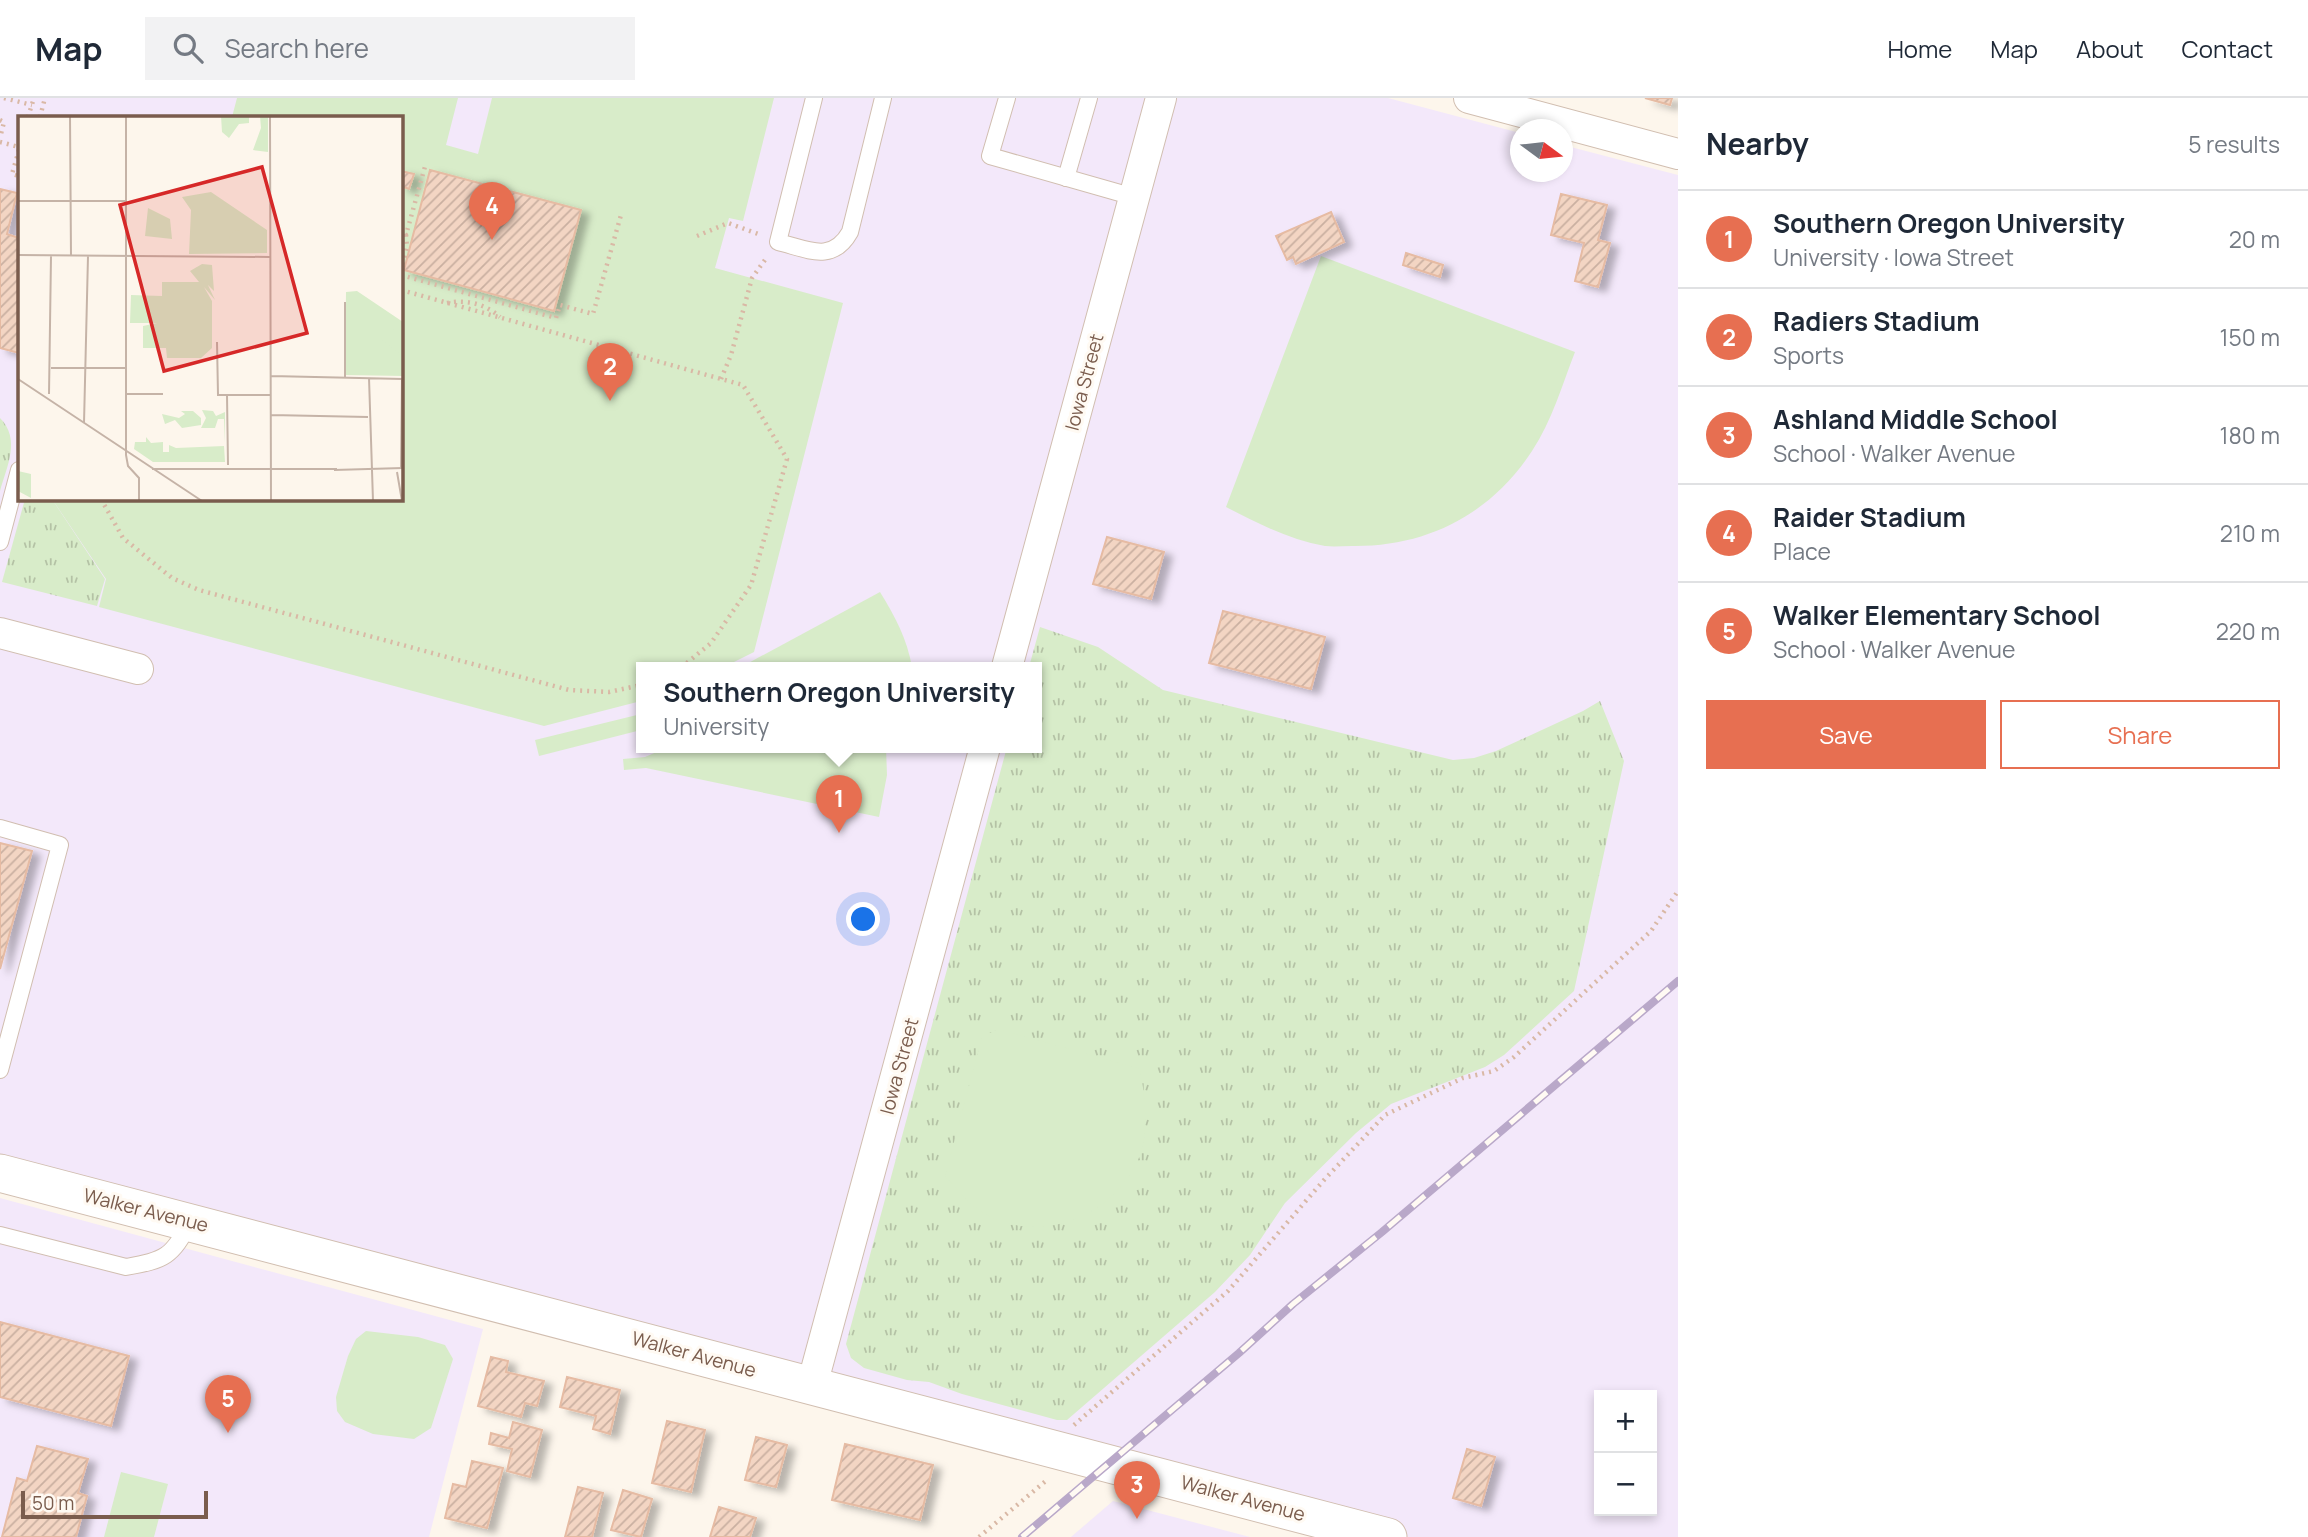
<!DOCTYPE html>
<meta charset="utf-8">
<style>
body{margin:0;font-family:Manrope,sans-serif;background:#f2f2f3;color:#1f2937}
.controls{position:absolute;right:21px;bottom:21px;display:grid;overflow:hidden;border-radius:0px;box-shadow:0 4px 10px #0003}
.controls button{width:63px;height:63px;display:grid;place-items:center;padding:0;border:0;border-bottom:2px solid #e0e1e3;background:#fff;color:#1f2937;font:35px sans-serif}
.compass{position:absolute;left:1510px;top:21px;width:63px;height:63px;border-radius:50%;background:#fff;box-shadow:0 4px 10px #0003;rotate:105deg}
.scale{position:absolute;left:21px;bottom:18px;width:187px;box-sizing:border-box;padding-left:7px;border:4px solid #7a5c4d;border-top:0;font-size:19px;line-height:24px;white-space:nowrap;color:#7a5c4d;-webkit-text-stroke:5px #fffaf3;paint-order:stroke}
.you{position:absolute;left:864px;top:822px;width:24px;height:24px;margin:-18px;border:5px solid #fff;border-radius:50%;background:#1a73e8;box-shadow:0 0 0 10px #1a73e833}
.badge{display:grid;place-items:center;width:46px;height:46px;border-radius:50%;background:#e76f51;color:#fff;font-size:23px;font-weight:700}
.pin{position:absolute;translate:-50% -58px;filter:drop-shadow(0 2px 4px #0008)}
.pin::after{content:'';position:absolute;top:37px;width:24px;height:21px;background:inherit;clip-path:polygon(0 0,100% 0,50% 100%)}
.popup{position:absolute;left:636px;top:564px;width:406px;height:91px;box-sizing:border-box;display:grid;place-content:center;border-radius:0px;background:#fff;filter:drop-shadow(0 2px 5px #0005);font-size:23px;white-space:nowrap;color:#747a83}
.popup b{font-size:26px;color:#1f2937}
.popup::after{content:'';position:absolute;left:50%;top:100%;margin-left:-14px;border:14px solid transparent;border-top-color:#fff}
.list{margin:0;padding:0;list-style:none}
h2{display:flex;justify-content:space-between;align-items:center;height:91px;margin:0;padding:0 28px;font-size:30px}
h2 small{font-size:23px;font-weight:400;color:#747a83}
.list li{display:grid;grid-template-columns:46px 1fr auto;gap:21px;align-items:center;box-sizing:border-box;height:98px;padding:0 28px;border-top:2px solid #e0e1e3}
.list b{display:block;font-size:26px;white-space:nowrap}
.list p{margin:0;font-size:23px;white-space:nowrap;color:#747a83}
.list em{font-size:23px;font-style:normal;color:#747a83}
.actions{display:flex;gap:14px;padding:21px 28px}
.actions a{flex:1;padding:16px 0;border:2px solid #e76f51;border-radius:0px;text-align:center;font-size:24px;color:#e76f51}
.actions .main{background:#e76f51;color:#fff}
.icon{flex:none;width:38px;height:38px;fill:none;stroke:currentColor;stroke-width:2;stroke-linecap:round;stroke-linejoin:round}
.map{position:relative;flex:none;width:1678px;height:1439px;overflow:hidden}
header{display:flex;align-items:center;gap:42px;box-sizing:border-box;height:98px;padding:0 35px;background:#fff;border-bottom:2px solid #e0e1e3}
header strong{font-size:33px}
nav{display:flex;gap:38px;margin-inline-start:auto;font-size:24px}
.search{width:490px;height:63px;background:#f2f2f3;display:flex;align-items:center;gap:18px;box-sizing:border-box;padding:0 24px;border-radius:0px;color:#747a83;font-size:26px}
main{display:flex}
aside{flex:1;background:#fff}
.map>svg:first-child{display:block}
.education{fill:#f3e8fa;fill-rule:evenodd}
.grass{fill:url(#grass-tufts)}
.pitch{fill:#d8ecc9}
.building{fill:url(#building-hatch);stroke:#e6bba3;stroke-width:2;filter:url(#shadow)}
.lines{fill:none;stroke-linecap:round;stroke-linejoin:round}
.service-casing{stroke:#d1beb0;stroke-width:18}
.minor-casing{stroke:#d1beb0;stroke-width:32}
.tertiary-casing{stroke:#d1beb0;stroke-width:39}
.path{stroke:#d9b8a5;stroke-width:4.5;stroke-dasharray:2 5;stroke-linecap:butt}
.service{stroke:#fff;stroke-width:16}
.minor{stroke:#fff;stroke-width:30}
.tertiary{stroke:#fff;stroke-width:37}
.rail-casing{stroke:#b9a8c9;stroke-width:8}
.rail{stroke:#fffaf3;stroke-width:5;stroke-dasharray:16;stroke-linecap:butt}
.labels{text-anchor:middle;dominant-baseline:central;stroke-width:6;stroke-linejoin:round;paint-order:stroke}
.street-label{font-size:19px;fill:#7a5c4d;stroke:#fffaf3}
.inset-road{fill:none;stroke:#c5b3a7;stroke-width:2}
.view{fill:#d62828;fill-opacity:0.15;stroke:#d62828;stroke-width:3.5}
.inset-edge{fill:none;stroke:#7a5c4d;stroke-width:3.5}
</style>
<header>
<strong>Map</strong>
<div class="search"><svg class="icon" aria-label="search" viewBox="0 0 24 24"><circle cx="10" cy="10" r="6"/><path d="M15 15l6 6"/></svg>Search here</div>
<nav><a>Home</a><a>Map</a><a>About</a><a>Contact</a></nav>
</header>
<main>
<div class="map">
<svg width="1678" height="1439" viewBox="0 0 1678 1439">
<defs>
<pattern id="grass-tufts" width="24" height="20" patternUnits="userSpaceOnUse" patternTransform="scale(1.75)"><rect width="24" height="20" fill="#d8ecc9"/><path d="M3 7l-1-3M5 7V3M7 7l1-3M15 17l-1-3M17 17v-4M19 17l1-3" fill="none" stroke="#b4c2a5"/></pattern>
<pattern id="building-hatch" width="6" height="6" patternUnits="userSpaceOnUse" patternTransform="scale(1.75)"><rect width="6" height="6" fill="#f3d5c3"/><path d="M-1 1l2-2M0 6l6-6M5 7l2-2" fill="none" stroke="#cab0a1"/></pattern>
<filter id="shadow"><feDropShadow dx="8" dy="4.5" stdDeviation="3.5" flood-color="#0004"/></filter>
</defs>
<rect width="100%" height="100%" fill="#fdf6ec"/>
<!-- education -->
<g class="education">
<path d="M 0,0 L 1388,0 L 1520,35 L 1520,74 L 1562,74 L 1563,47 L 1678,77 L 1678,1439 L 1408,1439 L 0,1070 ZM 19,19 L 401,19 L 401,401 L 19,401 ZM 641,569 L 1037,569 L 1037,649 L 641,649 ZM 1599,1297 L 1652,1297 L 1652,1413 L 1599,1413 Z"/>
<path d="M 0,1100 L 483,1231 L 429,1439 L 0,1439 Z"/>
<path d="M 1113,1403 L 1250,1439 L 1071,1439 Z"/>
</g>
<!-- grass -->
<g class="grass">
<path d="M 0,320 C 21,341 7,368 0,393 Z"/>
<path d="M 25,401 L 52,401 L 105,481 L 97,508 L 2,484 Z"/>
<path d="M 1040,529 L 1098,549 L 1163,592 L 1453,662 L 1474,660 L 1496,653 L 1583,613 L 1600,603 L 1624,663 L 1574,893 L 1504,957 L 1485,969 L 1391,1006 L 1356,1035 L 1285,1105 L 1250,1157 L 1215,1194 L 1067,1322 L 1057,1322 L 962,1296 L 929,1284 L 907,1282 L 864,1270 L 851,1260 L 846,1246 L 1007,649 L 1037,649 L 1037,569 L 1029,569 Z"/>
</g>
<!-- pitch -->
<g class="pitch">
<path d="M 237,0 L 458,0 L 446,47 L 478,56 L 492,0 L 774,0 L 743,123 L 729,120 L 715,170 L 843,205 L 754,554 L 724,569 L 641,569 L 641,603 L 544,628 L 99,509 L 106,481 L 52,401 L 401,401 L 401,19 L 232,19 Z"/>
<path d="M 1321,158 L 1575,254 C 1562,287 1552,323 1532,353 C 1491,416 1427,449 1352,448 C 1343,448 1334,449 1325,448 C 1290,442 1257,425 1226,409 Z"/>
<path d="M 880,494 C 895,518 907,541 912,569 L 741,569 Z"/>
<path d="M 641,616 L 641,632 L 539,658 L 535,642 Z"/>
<path d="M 668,649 L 886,649 L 887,677 L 879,719 L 646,670 L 624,672 L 623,661 L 645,659 Z"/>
<path d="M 998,931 L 1140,971 C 1145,999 1150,1034 1138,1062 C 1112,1120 1035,1150 979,1112 C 966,1103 956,1090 945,1078 L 982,939 Z"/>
<path d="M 366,1233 L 418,1239 L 445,1247 L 453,1261 L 431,1330 L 414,1341 L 373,1336 L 345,1324 L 337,1313 L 336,1299 L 348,1258 L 356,1241 Z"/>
<path d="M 121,1374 L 168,1386 L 154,1439 L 104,1439 Z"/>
</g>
<!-- building -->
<g class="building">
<path d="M 1645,0 L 1672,0 L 1670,7 Z"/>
<path d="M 430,72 L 581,112 L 554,213 L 404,172 Z"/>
<path d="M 401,73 L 414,76 L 409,91 L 401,88 Z"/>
<path d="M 0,91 L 17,95 L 7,136 L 19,140 L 19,255 L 0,250 Z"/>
<path d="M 1561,96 L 1607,107 L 1598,142 L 1610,145 L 1598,189 L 1575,183 L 1584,145 L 1551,137 Z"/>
<path d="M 1331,114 L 1344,144 L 1296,166 L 1293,159 L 1287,162 L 1276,138 Z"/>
<path d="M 1406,155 L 1443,167 L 1440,179 L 1403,167 Z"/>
<path d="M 1107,439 L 1164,454 L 1151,501 L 1093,486 Z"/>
<path d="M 1223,513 L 1325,539 L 1311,591 L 1209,565 Z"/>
<path d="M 0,745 L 32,753 L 0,871 Z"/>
<path d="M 0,1224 L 129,1258 L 111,1328 L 0,1299 Z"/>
<path d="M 491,1259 L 508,1263 L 506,1274 L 544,1283 L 537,1308 L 525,1305 L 521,1319 L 478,1308 Z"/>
<path d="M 567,1279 L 620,1292 L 610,1336 L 593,1331 L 596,1318 L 560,1309 Z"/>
<path d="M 667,1323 L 705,1332 L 691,1394 L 652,1385 Z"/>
<path d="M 513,1324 L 542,1332 L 530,1379 L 507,1373 L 512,1351 L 489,1346 L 491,1335 L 509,1340 Z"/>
<path d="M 756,1339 L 787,1347 L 776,1389 L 745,1382 Z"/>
<path d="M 845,1346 L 933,1367 L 920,1422 L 832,1402 Z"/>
<path d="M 37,1348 L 88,1361 L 78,1395 L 87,1398 L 76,1439 L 2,1439 L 17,1380 L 27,1383 Z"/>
<path d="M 1467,1351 L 1495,1359 L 1481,1408 L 1453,1400 Z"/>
<path d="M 472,1363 L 503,1370 L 487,1430 L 445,1420 L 453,1386 L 466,1389 Z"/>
<path d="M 578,1389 L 603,1395 L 592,1439 L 565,1439 Z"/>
<path d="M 623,1392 L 652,1401 L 641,1439 L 611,1432 Z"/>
<path d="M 719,1409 L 756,1420 L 750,1439 L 710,1439 Z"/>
</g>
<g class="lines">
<defs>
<g id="service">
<path d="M 814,0 L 778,144 C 807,151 832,166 850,134 L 883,0"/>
<path d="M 1007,0 L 990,58 L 1134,99"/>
<path d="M 1066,80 L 1089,0"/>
<path d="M 0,444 L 19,372"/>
<path d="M 0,730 L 60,747 L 0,972"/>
<path d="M 0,1137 L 126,1169 C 165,1162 172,1159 190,1124"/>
</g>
<g id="minor">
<path d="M 1469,0 L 1678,56"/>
<path d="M 0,535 L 138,571"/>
<path d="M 1007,569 L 1161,0"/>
<path d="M 812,1287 L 985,649"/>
</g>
<path id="tertiary" d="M 0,1075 L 1388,1439"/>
</defs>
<!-- service casing -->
<use href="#service" class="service-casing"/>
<!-- minor casing -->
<use href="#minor" class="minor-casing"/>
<!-- tertiary casing -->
<use href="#tertiary" class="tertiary-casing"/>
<!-- path -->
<g class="path">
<path d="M 4,0 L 32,7"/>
<path d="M 28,19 L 34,0"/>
<path d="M 40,19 L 45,0"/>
<path d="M 0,22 L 4,24 L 0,40"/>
<path d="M 0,44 L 19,49"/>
<path d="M 19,52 L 12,76 L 19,78"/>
<path d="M 401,130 L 406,137 L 401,145"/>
<path d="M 697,138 L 728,125 L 761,137"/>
<path d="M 401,173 L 407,149 L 406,137 L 426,65"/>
<path d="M 401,177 L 556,220 L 560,207 L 593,216 L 621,117"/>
<path d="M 401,192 L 743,287 L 787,361 L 751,487 L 711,545 L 682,569"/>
<path d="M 447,205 C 467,201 485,206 500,219"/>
<path d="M 721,281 L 731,257 L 752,180 L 767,159"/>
<path d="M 101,401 L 123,440 L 172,480 L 199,492 L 569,592 L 609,594 L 641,587"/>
<path d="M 1074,1327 L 1228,1193 L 1324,1082 L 1385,1017 L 1463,980 L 1494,973 L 1514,959 L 1651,833 L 1678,793"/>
<path d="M 979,1439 L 1048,1381"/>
</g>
<!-- service -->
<use href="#service" class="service"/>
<!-- minor -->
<use href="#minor" class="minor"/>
<!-- tertiary -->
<use href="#tertiary" class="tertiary"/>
<defs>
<path id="rail" d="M 1022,1439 L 1239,1255 L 1293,1206 L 1382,1134 L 1678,883"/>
</defs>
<!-- rail casing -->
<use href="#rail" class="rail-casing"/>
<!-- rail -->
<use href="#rail" class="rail"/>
</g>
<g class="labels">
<!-- street labels -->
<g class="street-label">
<text transform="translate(1084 284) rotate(-75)">Iowa Street</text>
<text transform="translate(899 968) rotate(-75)">Iowa Street</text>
<text transform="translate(146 1112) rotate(14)">Walker Avenue</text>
<text transform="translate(694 1256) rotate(15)">Walker Avenue</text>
<text transform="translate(1243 1400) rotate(15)">Walker Avenue</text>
</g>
</g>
<!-- overview -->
<g transform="translate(18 18)">
<rect width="385" height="385" fill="#fdf6ec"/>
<path d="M 203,0 L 231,1 L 231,7 L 221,8 L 211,22 L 204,16 ZM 242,0 L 250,0 L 250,36 L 235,34 L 243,12 ZM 193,76 L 249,114 L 249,137 L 171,138 L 173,94 L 164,81 ZM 339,175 L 385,206 L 385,260 L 327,259 L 328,176 ZM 184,294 L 195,295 L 198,300 L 207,296 L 207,327 L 206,303 L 200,303 L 197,312 L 183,312 L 188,302 ZM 163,295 L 175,295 L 183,302 L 183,309 L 164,312 L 157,304 L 147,308 L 144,298 L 161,302 L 167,298 ZM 128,321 L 133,327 L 145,326 L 145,336 L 151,336 L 151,329 L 158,332 L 206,330 L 207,346 L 135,346 L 116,333 L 117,326 L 128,326 ZM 0,355 L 13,358 L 13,382 L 0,375 Z" fill="#d8ecc9"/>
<path d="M 130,92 L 152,103 L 154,123 L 127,120 ZM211 124a10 10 0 1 1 20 0a10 10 0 1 1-20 0ZM 184,148 L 194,149 L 196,175 L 190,169 L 197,184 L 186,171 L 194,185 L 194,232 L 183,242 L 149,242 L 148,232 L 125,232 L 125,210 L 139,207 L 112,207 L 113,179 L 144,180 L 144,166 L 181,166 L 172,155 ZM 332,194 L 360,194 L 360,223 L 332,223 ZM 385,211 L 385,236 L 383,239 L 362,222 L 371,214 Z" fill="#d8ecc9"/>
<path class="inset-road" d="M 52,0 L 53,140M 108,0 L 108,339 L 110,350 L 121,362 L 121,385M 252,0 L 253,385M 0,85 L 107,85M 0,139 L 252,141M 327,186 L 327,261M 199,226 L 200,279 L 253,279M 33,252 L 108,252M 253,260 L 385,263M 351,262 L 355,385M 0,263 L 184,385M 31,278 L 33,140M 108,278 L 145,278M 209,279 L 210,349M 253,299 L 350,301M 66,307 L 70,140M 383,352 L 384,262M 134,353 L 319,353M 316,354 L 385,352M 379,356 L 384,385"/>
<path class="view" d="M 244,51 L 289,217 L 146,255 L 102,89 Z"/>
<rect width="385" height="385" class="inset-edge"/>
</g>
</svg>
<div class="controls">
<button>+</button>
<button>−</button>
</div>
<svg class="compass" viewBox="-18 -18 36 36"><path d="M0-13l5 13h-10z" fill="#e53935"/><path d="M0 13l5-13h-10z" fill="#747a83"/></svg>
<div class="scale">50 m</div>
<div class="you"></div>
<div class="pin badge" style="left:839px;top:735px">1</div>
<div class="popup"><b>Southern Oregon University</b>University</div>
<div class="pin badge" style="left:610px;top:303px">2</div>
<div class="pin badge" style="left:1137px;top:1421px">3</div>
<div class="pin badge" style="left:492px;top:142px">4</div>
<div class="pin badge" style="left:228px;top:1335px">5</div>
</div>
<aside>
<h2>Nearby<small>5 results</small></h2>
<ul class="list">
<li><span class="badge">1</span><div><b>Southern Oregon University</b><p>University · Iowa Street</p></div><em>20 m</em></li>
<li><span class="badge">2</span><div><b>Radiers Stadium</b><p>Sports</p></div><em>150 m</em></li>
<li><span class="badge">3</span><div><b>Ashland Middle School</b><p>School · Walker Avenue</p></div><em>180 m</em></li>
<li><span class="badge">4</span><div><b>Raider Stadium</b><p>Place</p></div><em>210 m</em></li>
<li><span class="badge">5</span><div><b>Walker Elementary School</b><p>School · Walker Avenue</p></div><em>220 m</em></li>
</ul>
<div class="actions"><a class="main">Save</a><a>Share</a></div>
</aside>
</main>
